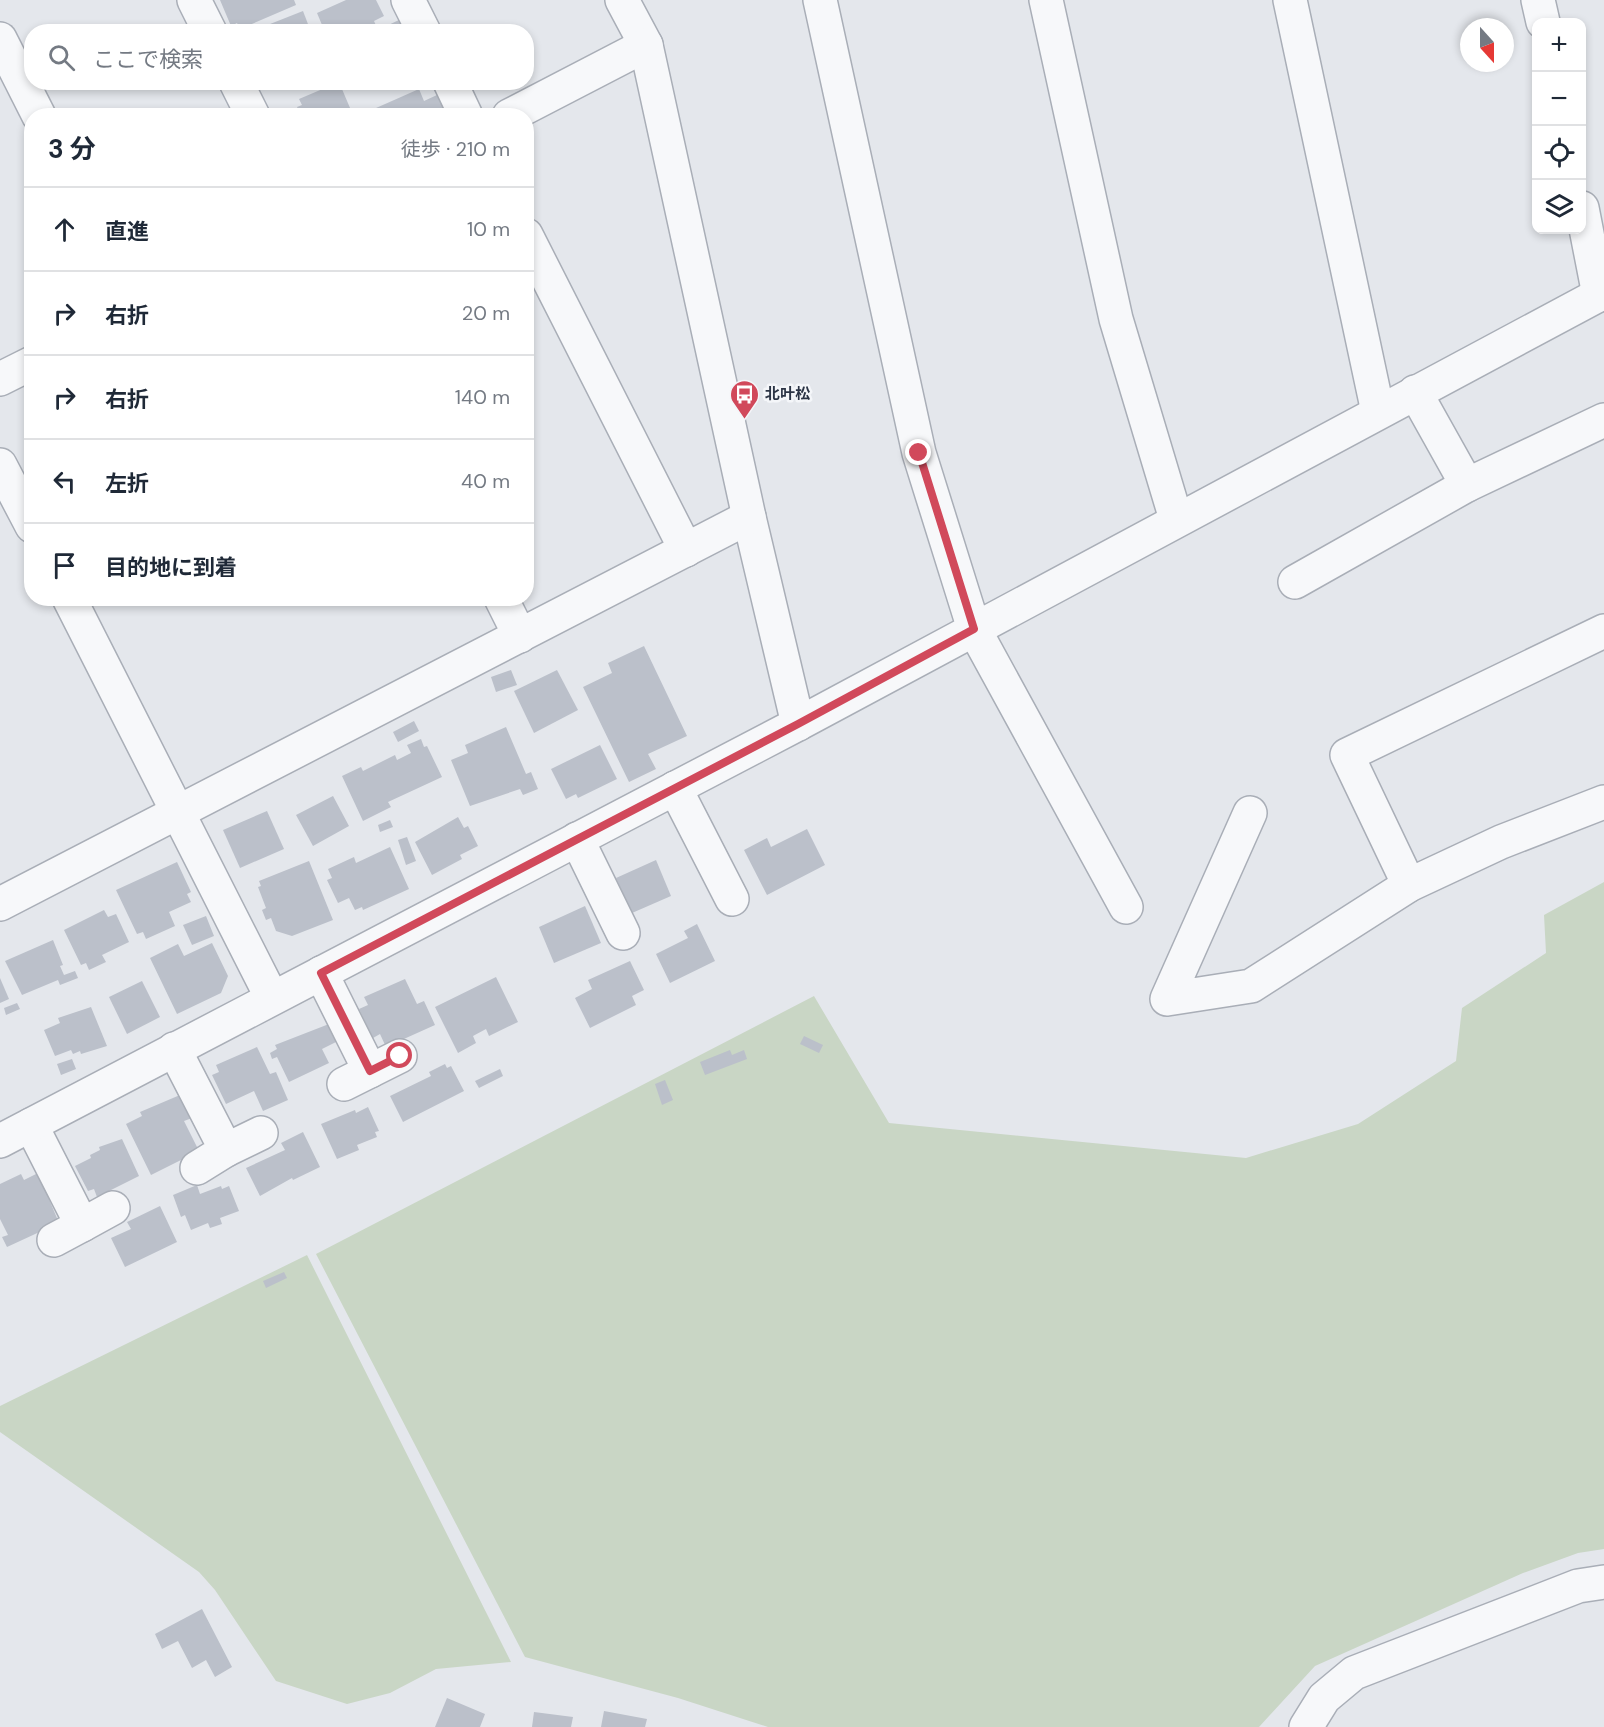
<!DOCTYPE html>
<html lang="ja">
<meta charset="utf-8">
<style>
body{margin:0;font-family:"DM Sans","Noto Sans JP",sans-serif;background:#f6f6f7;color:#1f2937}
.controls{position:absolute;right:18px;top:18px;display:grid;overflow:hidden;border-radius:12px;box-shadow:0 3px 9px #0003}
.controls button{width:54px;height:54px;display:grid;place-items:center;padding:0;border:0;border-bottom:2px solid #e0e1e3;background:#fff;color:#1f2937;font:30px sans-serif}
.compass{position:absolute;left:1460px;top:18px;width:54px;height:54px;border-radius:50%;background:#fff;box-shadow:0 3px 9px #0003;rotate:159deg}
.stop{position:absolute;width:18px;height:18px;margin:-14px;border:4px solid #d1495b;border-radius:50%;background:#fff}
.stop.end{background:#d1495b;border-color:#fff;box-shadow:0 2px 6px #0008}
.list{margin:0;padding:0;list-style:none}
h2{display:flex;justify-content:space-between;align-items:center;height:78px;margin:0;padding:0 24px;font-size:26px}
h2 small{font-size:20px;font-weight:400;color:#747a83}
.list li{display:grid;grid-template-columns:39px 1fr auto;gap:18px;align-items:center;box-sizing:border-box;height:84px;padding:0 24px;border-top:2px solid #e0e1e3}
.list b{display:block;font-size:22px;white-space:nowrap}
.list em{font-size:20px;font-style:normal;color:#747a83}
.icon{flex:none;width:33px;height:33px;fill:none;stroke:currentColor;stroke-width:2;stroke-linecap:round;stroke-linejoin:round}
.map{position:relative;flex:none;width:1604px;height:1727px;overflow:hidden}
.search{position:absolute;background:#fff;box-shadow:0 3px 9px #0003;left:24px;top:24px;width:510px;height:66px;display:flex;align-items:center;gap:15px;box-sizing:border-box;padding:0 21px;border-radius:24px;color:#747a83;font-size:22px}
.panel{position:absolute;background:#fff;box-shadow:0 3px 9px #0003;left:24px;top:108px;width:510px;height:498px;border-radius:24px}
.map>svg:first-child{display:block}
.green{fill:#c9d6c5}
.building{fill:#bbc0ca}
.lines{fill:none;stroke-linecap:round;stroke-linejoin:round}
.minor-casing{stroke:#a9aeb7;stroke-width:36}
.minor{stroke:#f7f8fa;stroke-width:33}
.route{stroke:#d1495b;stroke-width:8}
.labels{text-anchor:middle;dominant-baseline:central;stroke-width:5;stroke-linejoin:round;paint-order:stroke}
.poi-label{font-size:15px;font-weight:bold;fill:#2b3445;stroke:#f4f6f9;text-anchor:start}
</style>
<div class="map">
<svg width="1604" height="1727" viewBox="0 0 1604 1727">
<rect width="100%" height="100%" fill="#e4e7ec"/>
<!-- green -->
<g class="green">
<path d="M 1604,882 L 1604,1549 L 1578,1553 L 1523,1573 L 1315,1666 L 1259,1727 L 768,1727 L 678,1698 L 525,1657 L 316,1254 L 814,996 L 889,1123 L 1246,1158 L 1358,1124 L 1456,1061 L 1462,1008 L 1546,953 L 1544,915 Z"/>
<path d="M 307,1255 L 511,1662 L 436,1669 L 390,1693 L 347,1704 L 276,1681 L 215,1590 L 199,1572 L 0,1432 L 0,1406 Z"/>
</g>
<!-- building -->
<g class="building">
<path d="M 220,0 L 294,0 L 296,5 L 240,29 L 237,23 L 231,26 Z"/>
<path d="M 346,0 L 376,0 L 384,16 L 374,21 L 378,30 L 401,19 L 406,32 L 325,32 L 317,13 Z"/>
<path d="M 303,11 L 311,32 L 267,32 L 265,26 Z"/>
<path d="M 339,82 L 353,115 L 301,116 L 297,107 L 302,105 L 299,99 Z"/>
<path d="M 419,89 L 424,101 L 437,95 L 447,116 L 368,116 L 367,112 Z"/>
<path d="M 644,646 L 687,736 L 648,754 L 656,769 L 629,782 L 583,687 L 612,673 L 608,663 Z"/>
<path d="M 511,670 L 517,685 L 496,692 L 491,677 Z"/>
<path d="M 557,670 L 578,710 L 534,733 L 514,691 Z"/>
<path d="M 414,721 L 419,731 L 398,742 L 393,732 Z"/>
<path d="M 506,727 L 526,774 L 531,772 L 538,789 L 523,795 L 520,789 L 470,806 L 451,760 L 468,753 L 465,745 Z"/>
<path d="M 421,739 L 424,747 L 427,746 L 442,777 L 388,802 L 391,807 L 363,821 L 342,776 L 361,767 L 363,771 L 395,755 L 397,760 L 411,753 L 407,745 Z"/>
<path d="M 600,745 L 617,779 L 578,798 L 576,794 L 566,799 L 551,769 Z"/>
<path d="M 333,796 L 349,826 L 313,846 L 296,815 Z"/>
<path d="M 267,811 L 284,849 L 240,868 L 223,830 Z"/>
<path d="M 458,817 L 464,828 L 468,826 L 478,846 L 460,855 L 462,859 L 432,875 L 415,842 Z"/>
<path d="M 390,820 L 393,827 L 380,832 L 378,825 Z"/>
<path d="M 807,829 L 825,865 L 767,895 L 744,850 L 767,838 L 771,847 Z"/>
<path d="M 407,837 L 416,861 L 406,865 L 398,840 Z"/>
<path d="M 390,847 L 409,889 L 363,910 L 362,907 L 355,910 L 349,898 L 338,903 L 327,880 L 332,878 L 328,869 L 354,857 L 356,863 Z"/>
<path d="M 656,860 L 671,896 L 632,913 L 616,878 Z"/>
<path d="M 309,861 L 333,920 L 292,936 L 276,931 L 271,918 L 266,920 L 262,910 L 266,908 L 258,887 L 261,886 L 259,881 Z"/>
<path d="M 177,862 L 191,892 L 187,894 L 191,902 L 169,912 L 175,926 L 146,939 L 143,932 L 137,934 L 116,890 Z"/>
<path d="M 585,906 L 601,943 L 554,963 L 539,927 Z"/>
<path d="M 104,910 L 108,917 L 116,914 L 129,942 L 102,955 L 106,962 L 89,970 L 86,963 L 81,965 L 64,930 Z"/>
<path d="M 206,916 L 214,936 L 192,945 L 183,925 Z"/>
<path d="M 697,924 L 715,961 L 670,983 L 656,954 L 688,938 L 684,931 Z"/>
<path d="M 53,940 L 63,965 L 60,966 L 64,975 L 75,971 L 78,978 L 60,985 L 58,980 L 22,995 L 5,961 Z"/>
<path d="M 212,943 L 228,976 L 221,993 L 177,1014 L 150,958 L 178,944 L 184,956 Z"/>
<path d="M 630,961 L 644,990 L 632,996 L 636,1005 L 590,1028 L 575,998 L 592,989 L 588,980 Z"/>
<path d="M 496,977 L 518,1022 L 489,1036 L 486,1029 L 473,1036 L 476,1043 L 458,1053 L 435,1007 Z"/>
<path d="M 0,978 L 9,999 L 0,1003 Z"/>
<path d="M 405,979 L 417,1004 L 424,1001 L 435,1025 L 386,1047 L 380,1034 L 373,1038 L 359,1009 L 368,1005 L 364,997 Z"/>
<path d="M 142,981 L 160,1017 L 127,1034 L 109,997 Z"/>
<path d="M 17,1003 L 20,1009 L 6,1015 L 4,1008 Z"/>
<path d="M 91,1007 L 107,1046 L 81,1054 L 80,1051 L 73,1054 L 71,1050 L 55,1056 L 44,1030 L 60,1023 L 58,1018 Z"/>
<path d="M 329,1024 L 338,1041 L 322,1049 L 329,1063 L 289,1082 L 277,1057 L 272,1059 L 270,1053 L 277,1049 L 275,1045 Z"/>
<path d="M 804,1036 L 823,1045 L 819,1053 L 800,1044 Z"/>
<path d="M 257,1047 L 270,1074 L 276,1072 L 288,1100 L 263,1111 L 254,1091 L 226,1104 L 212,1075 L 219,1072 L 216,1065 Z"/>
<path d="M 730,1050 L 732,1055 L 744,1050 L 747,1059 L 705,1075 L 700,1062 Z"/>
<path d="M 72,1059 L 76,1069 L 61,1075 L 57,1064 Z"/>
<path d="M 445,1064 L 447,1068 L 451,1066 L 464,1091 L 403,1122 L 390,1096 L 431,1076 L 429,1072 Z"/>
<path d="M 500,1069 L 503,1076 L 479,1088 L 475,1081 Z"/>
<path d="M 665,1080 L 673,1100 L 662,1105 L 655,1084 Z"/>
<path d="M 180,1095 L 192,1118 L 184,1121 L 199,1151 L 151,1175 L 126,1124 L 142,1116 L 140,1112 Z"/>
<path d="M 368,1107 L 379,1131 L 375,1132 L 377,1137 L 357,1145 L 359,1150 L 337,1159 L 321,1124 L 355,1110 L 356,1113 Z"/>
<path d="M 303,1132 L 320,1167 L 293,1180 L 292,1178 L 260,1196 L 246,1168 L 285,1150 L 281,1143 Z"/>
<path d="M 122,1139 L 139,1176 L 97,1197 L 94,1189 L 88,1191 L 75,1166 L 91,1158 L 90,1155 L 100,1150 L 99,1147 Z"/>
<path d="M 38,1173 L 59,1223 L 7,1247 L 2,1237 L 8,1235 L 0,1219 L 0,1184 L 21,1174 L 24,1180 Z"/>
<path d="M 197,1185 L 200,1194 L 221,1186 L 222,1189 L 229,1186 L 239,1211 L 220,1218 L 222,1224 L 210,1228 L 208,1223 L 191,1230 L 185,1215 L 181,1217 L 173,1195 Z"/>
<path d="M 160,1206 L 177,1242 L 125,1267 L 111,1238 L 131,1229 L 127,1222 Z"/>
<path d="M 284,1272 L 287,1278 L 266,1288 L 263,1281 Z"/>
<path d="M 202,1609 L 232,1667 L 215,1677 L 206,1660 L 192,1668 L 178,1641 L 162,1649 L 155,1634 Z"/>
<path d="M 447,1698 L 485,1714 L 480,1727 L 435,1727 Z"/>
<path d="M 604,1711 L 647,1719 L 645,1727 L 601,1727 Z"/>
<path d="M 534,1712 L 573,1717 L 571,1727 L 532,1727 Z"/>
</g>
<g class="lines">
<defs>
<g id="minor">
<path d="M 194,0 L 210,32"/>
<path d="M 408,0 L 424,32"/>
<path d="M 622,0 L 646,45 L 749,517 L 798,724"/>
<path d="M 820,0 L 919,453 L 974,629 L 1126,907"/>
<path d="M 1046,0 L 1116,319 L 1176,519"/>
<path d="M 1290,0 L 1378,412"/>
<path d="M 1538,0 L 1543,22"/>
<path d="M 0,39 L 39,116"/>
<path d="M 236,82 L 253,116"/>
<path d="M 450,82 L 466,116"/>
<path d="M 509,116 L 646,45"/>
<path d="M 1582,208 L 1599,295"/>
<path d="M 526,235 L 686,550"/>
<path d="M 0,379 L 32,363"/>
<path d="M 1415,392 L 1467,485 L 1604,420"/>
<path d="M 0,465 L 32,526"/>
<path d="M 1295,582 L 1467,485"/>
<path d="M 69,598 L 272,998"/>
<path d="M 501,598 L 520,636"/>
<path d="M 675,788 L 732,899"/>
<path d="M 1250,813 L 1167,999 L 1251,986 L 1409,885 L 1501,842 L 1604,802"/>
<path d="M 577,839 L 623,933"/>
<path d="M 1409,885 L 1347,755 L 1604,631"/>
<path d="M 0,904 L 749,517"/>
<path d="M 321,973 L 370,1071 L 344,1084"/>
<path d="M 174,1049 L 226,1150 L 197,1168"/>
<path d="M 370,1071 L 400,1056"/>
<path d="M 31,1125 L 82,1225 L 54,1240"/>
<path d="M 0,1141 L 798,724 L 1604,292"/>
<path d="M 226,1150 L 261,1133"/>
<path d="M 82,1225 L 113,1208"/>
<path d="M 1306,1727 L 1324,1698 L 1354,1673 L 1578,1586 L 1604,1582"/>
</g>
</defs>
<!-- minor casing -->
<use href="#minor" class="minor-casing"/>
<!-- minor -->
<use href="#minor" class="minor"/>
</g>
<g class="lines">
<!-- route -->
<path class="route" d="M 400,1056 L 370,1071 L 321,973 L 798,724 L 974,629 L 919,453"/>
</g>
<!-- icons -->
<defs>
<symbol id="bus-pin" viewBox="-11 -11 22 30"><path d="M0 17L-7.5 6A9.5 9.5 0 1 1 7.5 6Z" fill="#d1495b" stroke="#f4f6f9"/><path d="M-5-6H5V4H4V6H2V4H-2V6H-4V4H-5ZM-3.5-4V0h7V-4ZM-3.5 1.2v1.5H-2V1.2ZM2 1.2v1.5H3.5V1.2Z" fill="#fff"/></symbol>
</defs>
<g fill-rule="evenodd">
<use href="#bus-pin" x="728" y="378" width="33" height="45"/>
</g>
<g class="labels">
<!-- poi labels -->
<g class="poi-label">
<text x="765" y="394">北叶松</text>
</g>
</g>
</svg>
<div class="controls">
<button>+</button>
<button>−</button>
<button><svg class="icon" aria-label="locate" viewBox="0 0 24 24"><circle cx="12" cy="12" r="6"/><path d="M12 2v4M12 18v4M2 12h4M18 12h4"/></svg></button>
<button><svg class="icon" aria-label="layers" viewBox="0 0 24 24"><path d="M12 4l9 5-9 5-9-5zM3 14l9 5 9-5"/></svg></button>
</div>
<svg class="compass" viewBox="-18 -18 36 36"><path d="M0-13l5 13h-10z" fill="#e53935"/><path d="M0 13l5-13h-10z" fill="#747a83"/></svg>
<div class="stop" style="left:400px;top:1056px"></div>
<div class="stop end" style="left:919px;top:453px"></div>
<div class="search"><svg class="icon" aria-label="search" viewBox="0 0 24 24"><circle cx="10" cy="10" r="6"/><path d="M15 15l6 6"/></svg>ここで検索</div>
<section class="panel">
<h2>3 分<small>徒歩 · 210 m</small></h2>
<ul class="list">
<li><svg class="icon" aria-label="ahead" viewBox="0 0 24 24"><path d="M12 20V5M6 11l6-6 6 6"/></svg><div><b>直進</b></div><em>10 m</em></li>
<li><svg class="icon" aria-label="right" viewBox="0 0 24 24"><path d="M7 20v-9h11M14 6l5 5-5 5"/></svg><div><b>右折</b></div><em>20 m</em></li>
<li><svg class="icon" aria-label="right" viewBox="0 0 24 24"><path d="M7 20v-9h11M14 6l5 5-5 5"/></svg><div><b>右折</b></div><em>140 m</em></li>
<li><svg class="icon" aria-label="left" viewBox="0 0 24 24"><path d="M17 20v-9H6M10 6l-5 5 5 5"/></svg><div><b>左折</b></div><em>40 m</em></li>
<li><svg class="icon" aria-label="arrive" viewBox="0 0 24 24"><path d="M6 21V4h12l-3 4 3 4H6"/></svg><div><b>目的地に到着</b></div></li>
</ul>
</section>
</div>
